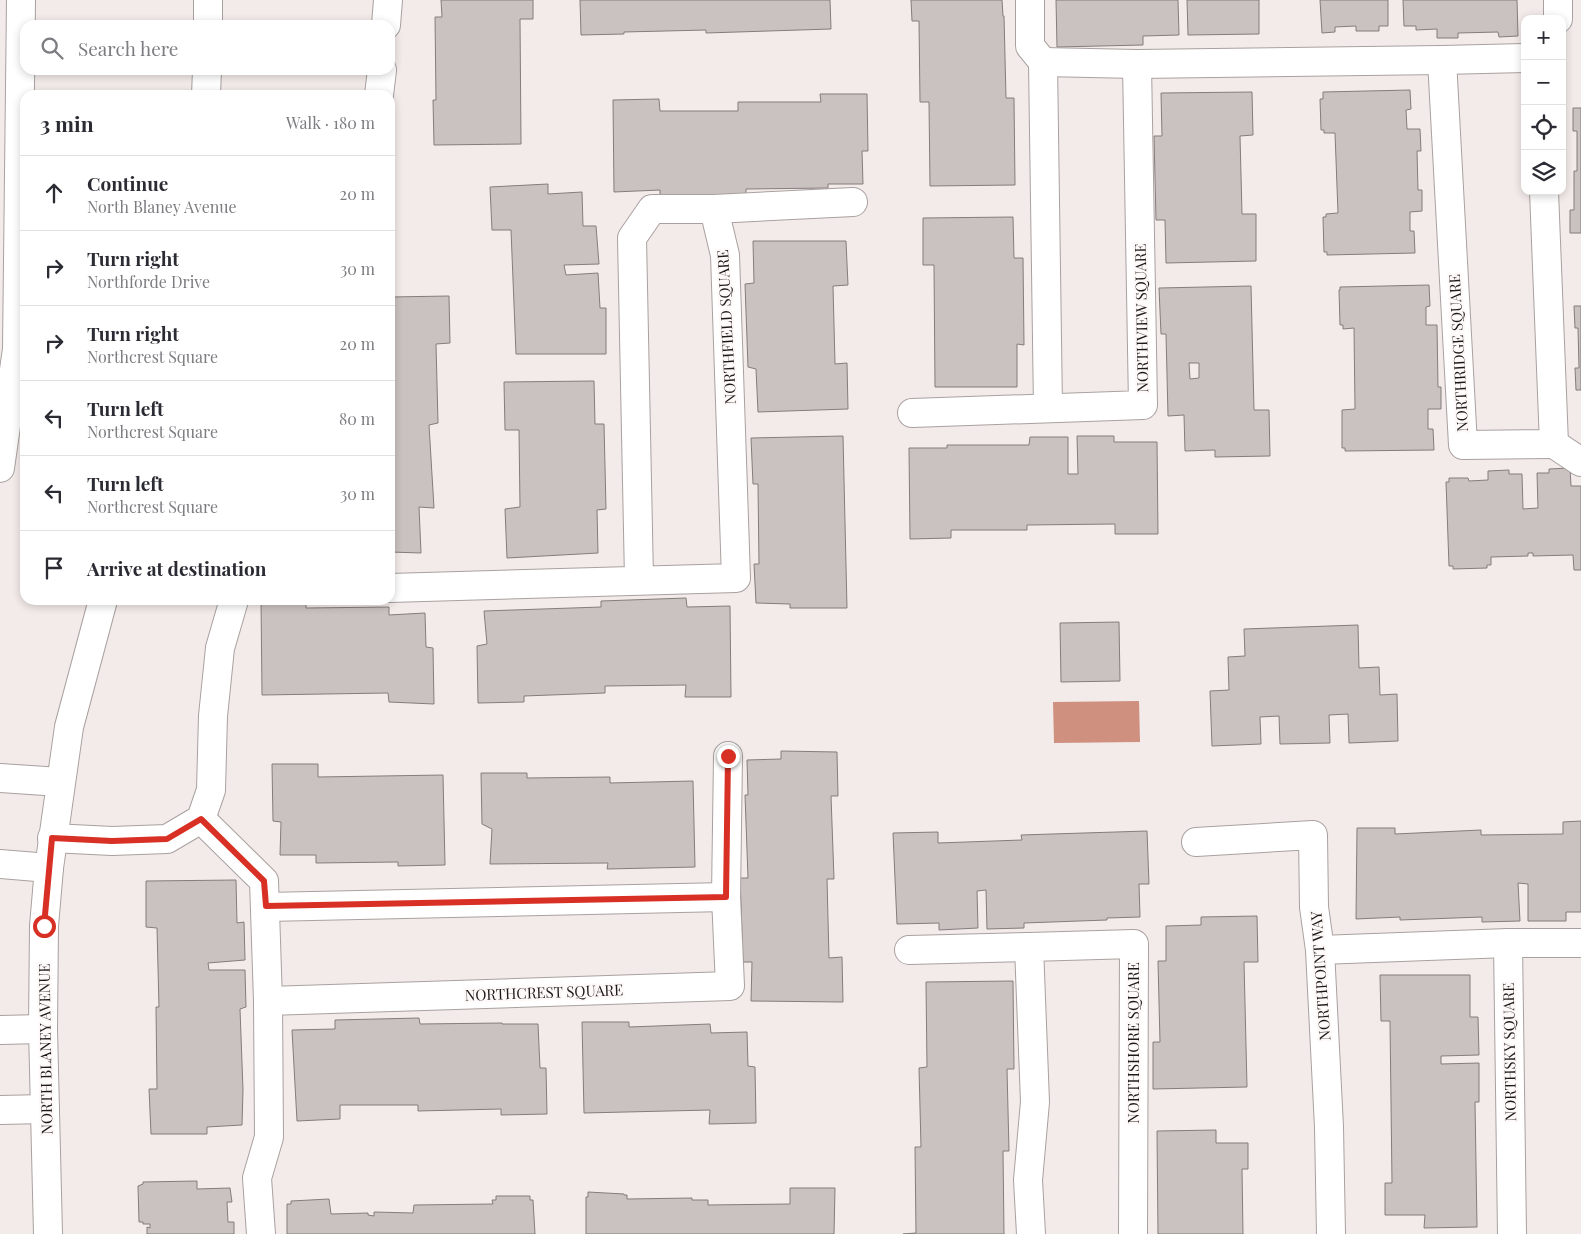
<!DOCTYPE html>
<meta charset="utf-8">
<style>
body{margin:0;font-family:"Playfair Display",serif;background:#f2f2f3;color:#2b2b33}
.controls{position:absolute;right:15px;top:15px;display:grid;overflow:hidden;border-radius:10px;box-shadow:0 2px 8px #0003}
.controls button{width:45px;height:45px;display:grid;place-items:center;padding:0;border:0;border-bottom:1px solid #e1e1e2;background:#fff;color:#2b2b33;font:25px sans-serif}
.stop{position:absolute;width:15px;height:15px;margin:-11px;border:4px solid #d93025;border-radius:50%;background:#fff}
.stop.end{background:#d93025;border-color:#fff;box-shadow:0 1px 5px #0008}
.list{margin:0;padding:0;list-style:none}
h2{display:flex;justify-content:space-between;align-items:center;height:65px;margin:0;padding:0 20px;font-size:21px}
h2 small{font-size:16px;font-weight:400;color:#7c7c81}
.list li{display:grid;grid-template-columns:32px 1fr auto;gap:15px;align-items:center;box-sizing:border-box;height:75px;padding:0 20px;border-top:1px solid #e1e1e2}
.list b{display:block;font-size:19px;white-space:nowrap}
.list p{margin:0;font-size:16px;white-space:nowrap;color:#7c7c81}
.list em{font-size:16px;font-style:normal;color:#7c7c81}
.icon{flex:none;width:28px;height:28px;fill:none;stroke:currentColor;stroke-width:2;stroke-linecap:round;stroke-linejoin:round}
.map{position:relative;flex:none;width:1581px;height:1234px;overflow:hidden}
.search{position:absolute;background:#fff;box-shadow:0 2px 8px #0003;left:20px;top:20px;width:375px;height:55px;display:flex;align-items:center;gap:12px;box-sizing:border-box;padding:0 18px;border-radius:15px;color:#7c7c81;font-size:19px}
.panel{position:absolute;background:#fff;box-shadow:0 2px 8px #0003;left:20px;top:90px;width:375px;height:515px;border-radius:15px}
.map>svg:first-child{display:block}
.water{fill:#cf907f}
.building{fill:#cac2c0;stroke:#847d7c;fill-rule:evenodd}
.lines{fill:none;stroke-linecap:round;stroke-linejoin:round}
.minor-casing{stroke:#a9a19f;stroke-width:30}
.minor{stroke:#fff;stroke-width:28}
.route{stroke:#d93025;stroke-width:6}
.labels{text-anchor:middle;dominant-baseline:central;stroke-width:4.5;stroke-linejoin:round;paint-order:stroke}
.street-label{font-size:15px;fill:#1c1a19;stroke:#fef9f8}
</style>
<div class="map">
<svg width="1581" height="1234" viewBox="0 0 1581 1234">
<rect width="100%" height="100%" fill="#f3ebe9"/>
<!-- water -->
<path class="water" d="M 1139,701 L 1140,742 L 1054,743 L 1053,702 Z"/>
<!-- building -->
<g class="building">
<path d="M 441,0 L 533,0 L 533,19 L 520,19 L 521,144 L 434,145 L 433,100 L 436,100 L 435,17 L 442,17 Z"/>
<path d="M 580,0 L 830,0 L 831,29 L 706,33 L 706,30 L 624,32 L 624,34 L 581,35 Z"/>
<path d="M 911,0 L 1002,0 L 1003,16 L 1004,16 L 1006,98 L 1014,98 L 1015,185 L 930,186 L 929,102 L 920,102 L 919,21 L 912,21 Z"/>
<path d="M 1056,0 L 1178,0 L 1179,35 L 1143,36 L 1143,45 L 1057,47 Z"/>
<path d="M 1187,0 L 1259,0 L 1259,34 L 1188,35 Z"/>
<path d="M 1320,0 L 1388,0 L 1388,26 L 1379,26 L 1379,31 L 1356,31 L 1356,26 L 1335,27 L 1335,32 L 1322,33 Z"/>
<path d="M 1403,0 L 1517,0 L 1518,36 L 1499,37 L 1498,32 L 1458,33 L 1458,38 L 1437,38 L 1437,29 L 1416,30 L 1416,26 L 1404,26 Z"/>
<path d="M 1410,90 L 1411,109 L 1406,110 L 1407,129 L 1420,129 L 1421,151 L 1417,151 L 1418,190 L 1422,190 L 1422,211 L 1410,212 L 1410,231 L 1414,231 L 1415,253 L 1327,255 L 1327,252 L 1324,252 L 1323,217 L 1326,217 L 1326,214 L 1338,213 L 1335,133 L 1324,133 L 1324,130 L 1321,130 L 1320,99 L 1323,99 L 1323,92 Z"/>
<path d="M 1252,92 L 1253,135 L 1240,136 L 1242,214 L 1256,214 L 1256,261 L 1166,263 L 1165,220 L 1156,220 L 1154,136 L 1162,136 L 1161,93 Z"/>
<path d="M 820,94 L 867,94 L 868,151 L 862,151 L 863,184 L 828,184 L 828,188 L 746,189 L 746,196 L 660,198 L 660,190 L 614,192 L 613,100 L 659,99 L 660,111 L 738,111 L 738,102 L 821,102 Z"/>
<path d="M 1573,108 L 1581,108 L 1581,233 L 1570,233 L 1570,210 L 1574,210 L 1574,171 L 1577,171 L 1577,131 L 1573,131 Z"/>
<path d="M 548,184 L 548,194 L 582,192 L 583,226 L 596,226 L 599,264 L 564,265 L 566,275 L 598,273 L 600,308 L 606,308 L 606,354 L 516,354 L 511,230 L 492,230 L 490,187 Z"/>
<path d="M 1013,217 L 1014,258 L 1023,258 L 1024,345 L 1017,344 L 1017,387 L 935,387 L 934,265 L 923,265 L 923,218 Z"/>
<path d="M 753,241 L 846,241 L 848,285 L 833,286 L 835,364 L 847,363 L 848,409 L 758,412 L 756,369 L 748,367 L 745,284 L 754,283 Z"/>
<path d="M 1429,285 L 1430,306 L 1426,307 L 1426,325 L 1437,325 L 1438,387 L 1441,387 L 1441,409 L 1428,409 L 1428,429 L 1433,429 L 1434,450 L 1345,451 L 1345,448 L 1342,448 L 1342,410 L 1355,409 L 1354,328 L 1343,329 L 1343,325 L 1340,325 L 1339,290 L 1340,290 L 1340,287 Z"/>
<path d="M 1251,286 L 1254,410 L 1269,410 L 1270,456 L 1215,457 L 1215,450 L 1185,451 L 1184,415 L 1168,416 L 1166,334 L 1161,334 L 1159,288 ZM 1189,363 L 1199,363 L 1199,378 L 1190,379 Z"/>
<path d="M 449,296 L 450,343 L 436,344 L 438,423 L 429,425 L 434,508 L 419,507 L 421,553 L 390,552 L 390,297 Z"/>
<path d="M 1574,306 L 1581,306 L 1581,390 L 1576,390 L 1575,368 L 1579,368 L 1578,328 L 1575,328 Z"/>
<path d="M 594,381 L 595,424 L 604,424 L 606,509 L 597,510 L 598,553 L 507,558 L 505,509 L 520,507 L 519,430 L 505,430 L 504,382 Z"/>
<path d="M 843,436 L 847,608 L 790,608 L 790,604 L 756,603 L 754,564 L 759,564 L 758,484 L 753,484 L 751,438 Z"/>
<path d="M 1077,436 L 1114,436 L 1114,442 L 1157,442 L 1158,534 L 1115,534 L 1115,524 L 1027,525 L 1027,530 L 951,530 L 951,538 L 910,539 L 909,448 L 947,448 L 947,445 L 1029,445 L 1030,437 L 1068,437 L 1068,474 L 1078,474 Z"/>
<path d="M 1570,468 L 1571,486 L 1581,486 L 1581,570 L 1574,570 L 1573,555 L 1533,556 L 1533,553 L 1528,553 L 1528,556 L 1491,557 L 1491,565 L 1487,565 L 1487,568 L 1453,569 L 1453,566 L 1449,566 L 1446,482 L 1449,482 L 1449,478 L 1468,478 L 1469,481 L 1488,480 L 1488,471 L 1509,470 L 1509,474 L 1522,474 L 1523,509 L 1538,508 L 1537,473 L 1549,473 L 1549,469 Z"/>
<path d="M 686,598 L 687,607 L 730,606 L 731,697 L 685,697 L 686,685 L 605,686 L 605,693 L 524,696 L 524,702 L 478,703 L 477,646 L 487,644 L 484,611 L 601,607 L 601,601 Z"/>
<path d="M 261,600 L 306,603 L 306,608 L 389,607 L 389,615 L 425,613 L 426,647 L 433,648 L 434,704 L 389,702 L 388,693 L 262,695 Z"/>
<path d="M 1119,622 L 1120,681 L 1061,682 L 1060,623 Z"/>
<path d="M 1358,625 L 1359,668 L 1379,667 L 1380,695 L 1397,694 L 1398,741 L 1349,743 L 1348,714 L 1329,715 L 1330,743 L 1280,744 L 1279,716 L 1260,717 L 1261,744 L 1212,746 L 1210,691 L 1229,690 L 1228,657 L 1245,656 L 1244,629 Z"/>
<path d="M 781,751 L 837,752 L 838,796 L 831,796 L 834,879 L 827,879 L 829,958 L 842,957 L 843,1002 L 751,1001 L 752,962 L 743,962 L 740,878 L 748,878 L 745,795 L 748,795 L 747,760 L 781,759 Z"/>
<path d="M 272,764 L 318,764 L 318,777 L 443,775 L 445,865 L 398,866 L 398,862 L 316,863 L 316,855 L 280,855 L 281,822 L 273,821 Z"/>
<path d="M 481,773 L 527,773 L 527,778 L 610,777 L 610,783 L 693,781 L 695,867 L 607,869 L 608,863 L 490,864 L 492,829 L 482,824 Z"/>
<path d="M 1581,821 L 1581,912 L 1566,912 L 1566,921 L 1528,921 L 1528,884 L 1518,883 L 1520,921 L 1482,922 L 1482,917 L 1400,920 L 1400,917 L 1356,919 L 1357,828 L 1395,828 L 1395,834 L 1481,830 L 1481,835 L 1563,834 L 1563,822 Z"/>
<path d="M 1147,831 L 1149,884 L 1139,884 L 1140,917 L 1107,918 L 1107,920 L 1024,923 L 1024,928 L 987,929 L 986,890 L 977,891 L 978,928 L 939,930 L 939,923 L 897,924 L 893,833 L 938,832 L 938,843 L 1022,840 L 1021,835 Z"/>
<path d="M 236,880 L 237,923 L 244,922 L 245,960 L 208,963 L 209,970 L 245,970 L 246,1007 L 240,1009 L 243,1090 L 242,1125 L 207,1127 L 207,1134 L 151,1134 L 149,1089 L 157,1089 L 156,1007 L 159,1007 L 157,928 L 146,927 L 146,881 Z"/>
<path d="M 1257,916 L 1258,962 L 1244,962 L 1247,1087 L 1153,1089 L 1153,1042 L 1160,1042 L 1158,961 L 1166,961 L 1166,926 L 1201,925 L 1201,917 Z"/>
<path d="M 1380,975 L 1470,975 L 1470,1017 L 1478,1017 L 1479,1055 L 1441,1056 L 1441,1064 L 1479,1063 L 1479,1102 L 1475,1102 L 1477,1227 L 1424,1228 L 1425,1215 L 1385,1215 L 1385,1183 L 1392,1183 L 1390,1021 L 1381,1021 Z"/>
<path d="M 1013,981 L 1014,1069 L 1007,1069 L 1009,1151 L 1003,1151 L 1004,1234 L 903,1234 L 916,1233 L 915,1147 L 921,1147 L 919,1068 L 927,1067 L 926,982 Z"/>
<path d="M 419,1018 L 420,1024 L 502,1023 L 502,1024 L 538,1024 L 540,1068 L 546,1068 L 547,1114 L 501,1115 L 501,1109 L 418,1111 L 418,1105 L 340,1105 L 340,1119 L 297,1121 L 292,1030 L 335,1029 L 335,1020 Z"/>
<path d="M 582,1022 L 629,1022 L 629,1027 L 710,1024 L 711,1033 L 747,1032 L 748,1066 L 755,1067 L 756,1123 L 709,1124 L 710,1110 L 584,1113 Z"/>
<path d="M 1216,1130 L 1216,1143 L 1248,1143 L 1248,1169 L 1242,1169 L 1243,1234 L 1158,1234 L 1157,1131 Z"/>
<path d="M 197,1181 L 197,1189 L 230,1188 L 232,1202 L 227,1202 L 228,1222 L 234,1222 L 234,1234 L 147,1234 L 147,1227 L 150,1228 L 150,1224 L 143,1224 L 143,1222 L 139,1222 L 138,1186 L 143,1184 L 143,1182 Z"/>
<path d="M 790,1188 L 835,1188 L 834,1234 L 586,1234 L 586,1197 L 588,1197 L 588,1192 L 624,1194 L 624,1195 L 627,1195 L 627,1199 L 692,1198 L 692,1200 L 708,1200 L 708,1205 L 790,1204 Z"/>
<path d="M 496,1196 L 530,1196 L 530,1200 L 533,1200 L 535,1234 L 287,1234 L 287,1204 L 291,1204 L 291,1201 L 329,1199 L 331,1214 L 368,1213 L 368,1215 L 374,1216 L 374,1212 L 413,1213 L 414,1205 L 493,1204 L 492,1200 L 496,1200 Z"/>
</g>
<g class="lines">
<defs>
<g id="minor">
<path d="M 1030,0 L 1030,46 L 1043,62 L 1048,408"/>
<path d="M 1558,0 L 1558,19"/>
<path d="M 208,25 L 208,0"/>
<path d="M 386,25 L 388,0"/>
<path d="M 1525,58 L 1442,60 L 1463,445 L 1554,444 L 1544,191"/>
<path d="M 1043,62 L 1137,64 L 1442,60"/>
<path d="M 206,95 L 207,70"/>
<path d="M 379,95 L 382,70"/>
<path d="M 714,209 L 853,202"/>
<path d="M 912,413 L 1143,405 L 1137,64"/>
<path d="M 1554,444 L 1581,462"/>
<path d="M 0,468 L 17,349 L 21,0"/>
<path d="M 390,588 L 736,578 L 725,255 L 714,209 L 652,209 L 632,238 L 639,579"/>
<path d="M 0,778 L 60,782"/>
<path d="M 201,819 L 264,881 L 268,1001 L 269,1137 L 257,1178 L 261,1234"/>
<path d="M 52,838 L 112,841 L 167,839 L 201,819 L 211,790 L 213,716 L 220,648 L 234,600"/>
<path d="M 1196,842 L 1313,835 L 1314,907 L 1320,950 L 1329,1127 L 1331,1234"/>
<path d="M 0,864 L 49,868"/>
<path d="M 266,907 L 726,897"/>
<path d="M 1508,943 L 1512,1234"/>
<path d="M 909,950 L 1029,947"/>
<path d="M 1320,950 L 1508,943 L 1581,943"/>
<path d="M 268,1001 L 730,986 L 726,897 L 728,756"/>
<path d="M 0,1030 L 43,1029"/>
<path d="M 0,1110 L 45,1109"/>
<path d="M 48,1234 L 43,1029 L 44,926 L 49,868 L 69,727 L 103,600"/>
<path d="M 1031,1234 L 1028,1180 L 1035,1102 L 1029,947 L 1134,944 L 1133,1234"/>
</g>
</defs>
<!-- minor casing -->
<use href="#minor" class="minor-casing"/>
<!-- minor -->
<use href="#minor" class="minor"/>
</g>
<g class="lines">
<!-- route -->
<path class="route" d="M 44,926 L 52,838 L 112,841 L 167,839 L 201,819 L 264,881 L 266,906 L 726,897 L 728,756"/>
</g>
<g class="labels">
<!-- street labels -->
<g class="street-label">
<text transform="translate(1141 318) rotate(-91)">NORTHVIEW SQUARE</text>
<text transform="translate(726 327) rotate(-93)">NORTHFIELD SQUARE</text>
<text transform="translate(1458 353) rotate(-93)">NORTHRIDGE SQUARE</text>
<text transform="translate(1320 976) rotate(-94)">NORTHPOINT WAY</text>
<text transform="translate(544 992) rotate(-2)">NORTHCREST SQUARE</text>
<text transform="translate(1133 1043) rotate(-90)">NORTHSHORE SQUARE</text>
<text transform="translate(45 1049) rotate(-91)">NORTH BLANEY AVENUE</text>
<text transform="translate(1509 1052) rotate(-91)">NORTHSKY SQUARE</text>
</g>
</g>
</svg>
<div class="controls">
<button>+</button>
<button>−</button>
<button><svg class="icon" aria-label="locate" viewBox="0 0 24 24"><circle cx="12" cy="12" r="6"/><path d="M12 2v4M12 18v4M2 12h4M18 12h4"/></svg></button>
<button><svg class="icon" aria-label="layers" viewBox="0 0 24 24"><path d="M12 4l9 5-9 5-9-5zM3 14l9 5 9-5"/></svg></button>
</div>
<div class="stop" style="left:44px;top:926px"></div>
<div class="stop end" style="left:728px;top:756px"></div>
<div class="search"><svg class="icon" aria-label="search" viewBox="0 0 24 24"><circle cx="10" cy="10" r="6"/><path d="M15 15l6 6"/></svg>Search here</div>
<section class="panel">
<h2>3 min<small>Walk · 180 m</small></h2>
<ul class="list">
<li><svg class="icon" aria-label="ahead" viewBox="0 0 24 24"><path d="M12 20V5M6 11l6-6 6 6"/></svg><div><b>Continue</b><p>North Blaney Avenue</p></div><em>20 m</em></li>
<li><svg class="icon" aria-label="right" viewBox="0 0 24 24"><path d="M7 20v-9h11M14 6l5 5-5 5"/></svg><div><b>Turn right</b><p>Northforde Drive</p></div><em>30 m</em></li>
<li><svg class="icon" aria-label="right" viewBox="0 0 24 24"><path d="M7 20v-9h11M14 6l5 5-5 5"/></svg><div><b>Turn right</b><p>Northcrest Square</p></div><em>20 m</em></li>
<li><svg class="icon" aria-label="left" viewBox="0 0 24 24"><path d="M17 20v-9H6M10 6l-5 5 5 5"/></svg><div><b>Turn left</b><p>Northcrest Square</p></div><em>80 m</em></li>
<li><svg class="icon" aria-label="left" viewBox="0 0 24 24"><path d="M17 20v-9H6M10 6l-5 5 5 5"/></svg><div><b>Turn left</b><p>Northcrest Square</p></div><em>30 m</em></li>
<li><svg class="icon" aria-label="arrive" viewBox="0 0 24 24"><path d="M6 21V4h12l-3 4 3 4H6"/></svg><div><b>Arrive at destination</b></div></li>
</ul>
</section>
</div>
